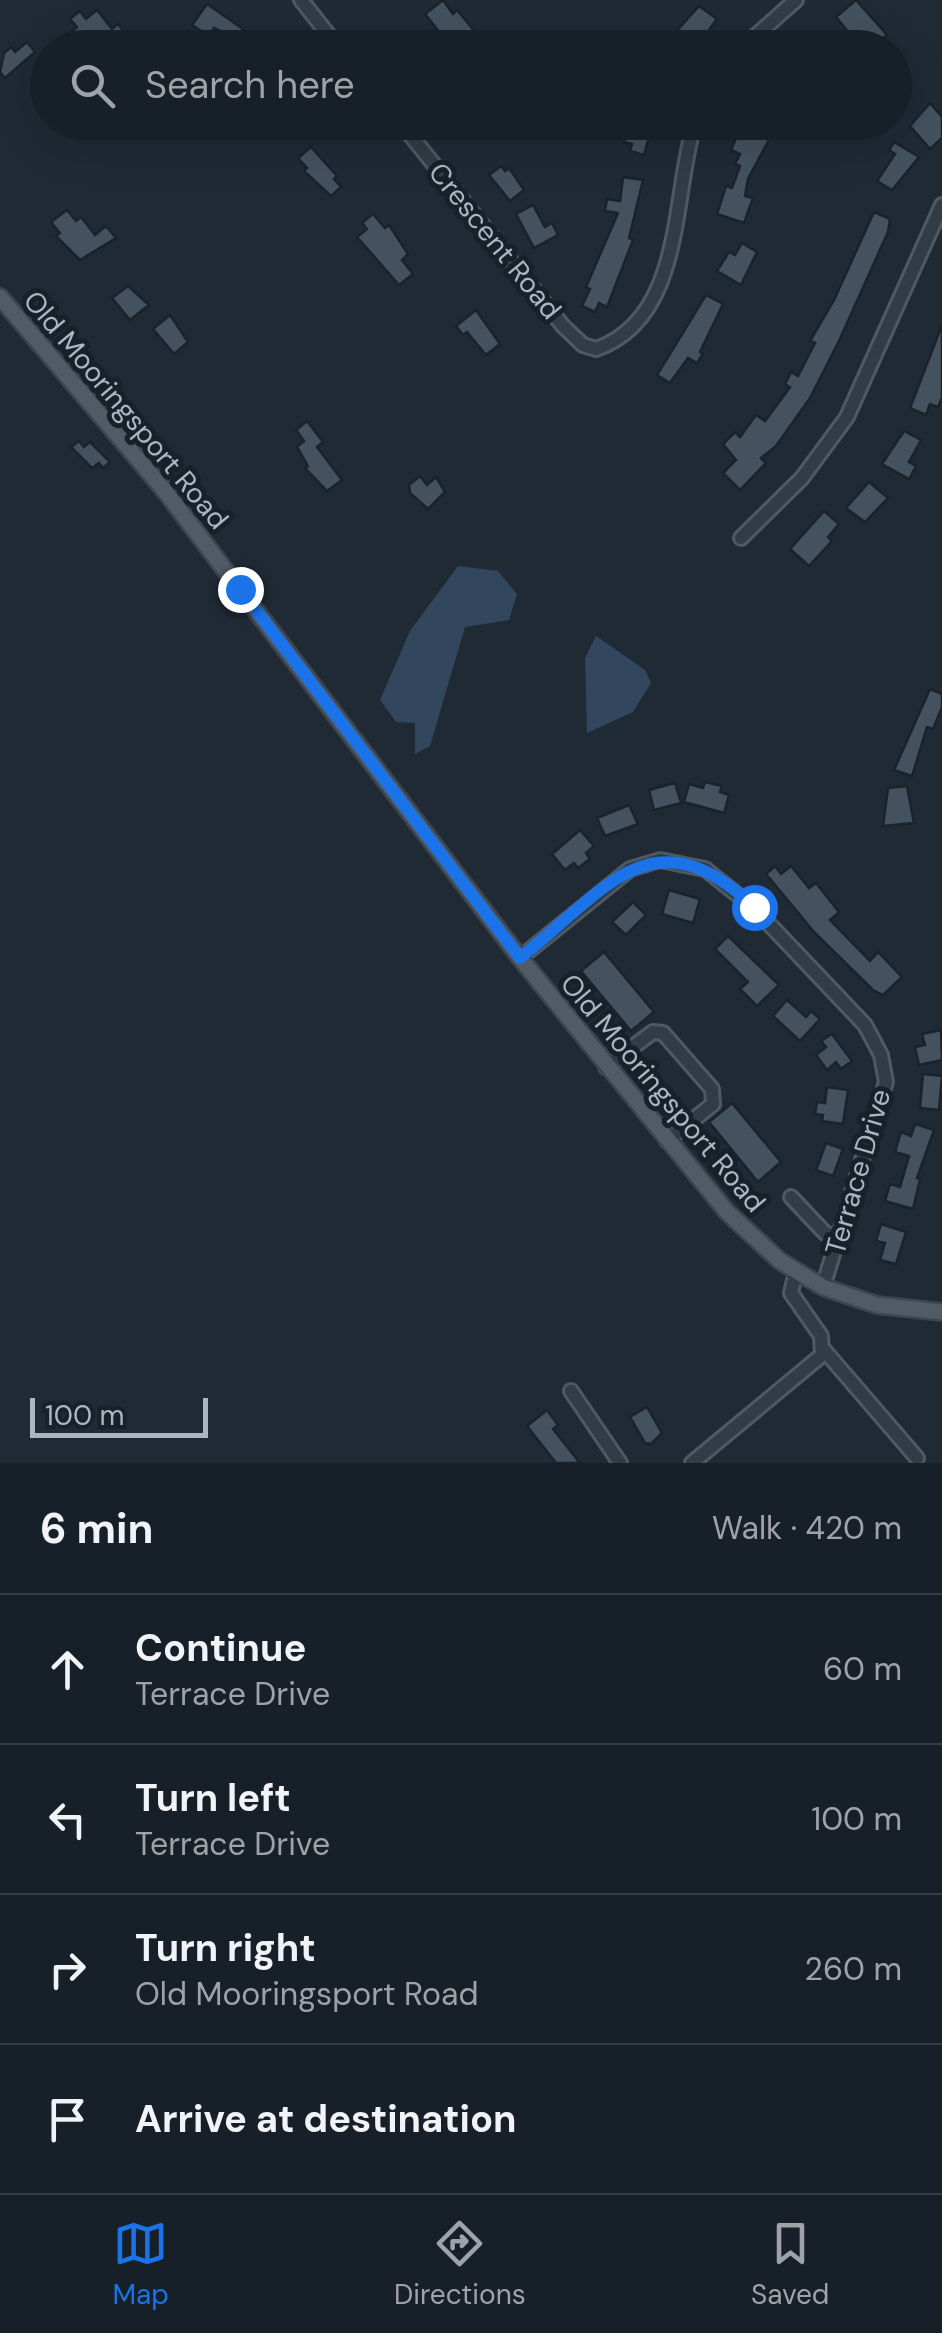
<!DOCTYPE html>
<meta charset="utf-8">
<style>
body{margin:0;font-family:"DM Sans",sans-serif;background:#202830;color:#f1f3f6}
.scale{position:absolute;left:30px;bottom:25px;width:178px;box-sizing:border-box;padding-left:10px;border:5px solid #abb6c3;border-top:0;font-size:28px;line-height:35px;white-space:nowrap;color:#abb6c3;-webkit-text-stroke:8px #18212a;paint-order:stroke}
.stop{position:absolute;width:30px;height:30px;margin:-22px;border:8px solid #1a73e8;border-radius:50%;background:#fff}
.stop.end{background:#1a73e8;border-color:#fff;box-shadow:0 2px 10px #0008}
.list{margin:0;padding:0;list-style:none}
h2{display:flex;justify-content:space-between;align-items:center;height:130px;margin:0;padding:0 40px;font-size:42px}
h2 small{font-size:32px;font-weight:400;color:#9ea3a8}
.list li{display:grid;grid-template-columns:65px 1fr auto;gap:30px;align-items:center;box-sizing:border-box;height:150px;padding:0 40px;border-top:2px solid #363e45}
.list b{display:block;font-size:38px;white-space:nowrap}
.list p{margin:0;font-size:32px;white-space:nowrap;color:#9ea3a8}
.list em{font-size:32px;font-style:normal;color:#9ea3a8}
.icon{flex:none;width:55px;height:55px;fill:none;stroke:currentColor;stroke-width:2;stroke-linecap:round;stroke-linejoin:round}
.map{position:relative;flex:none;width:942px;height:1463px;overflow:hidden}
.search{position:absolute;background:#172028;box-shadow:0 10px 40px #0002;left:30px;right:30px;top:30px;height:110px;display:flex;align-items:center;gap:25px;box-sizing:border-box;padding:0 35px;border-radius:55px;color:#9ea3a8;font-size:38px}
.sheet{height:730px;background:#172028}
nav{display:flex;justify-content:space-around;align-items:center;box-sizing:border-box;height:140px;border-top:2px solid #363e45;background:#172028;font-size:28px;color:#9ea3a8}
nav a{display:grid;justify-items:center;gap:5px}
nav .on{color:#1a73e8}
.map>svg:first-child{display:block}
.water{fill:#32475d}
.building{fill:#44515f;stroke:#1a232c;stroke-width:2.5}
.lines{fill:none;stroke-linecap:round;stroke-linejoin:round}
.minor-casing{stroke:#4f5964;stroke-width:18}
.major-casing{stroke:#3b454f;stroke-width:20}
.minor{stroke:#323c46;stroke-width:12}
.major{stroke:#505b66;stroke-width:15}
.route{stroke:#1a73e8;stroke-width:12}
.labels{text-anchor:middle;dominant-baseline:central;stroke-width:10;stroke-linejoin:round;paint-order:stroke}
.street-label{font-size:28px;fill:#abb6c3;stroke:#18212a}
</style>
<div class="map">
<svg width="942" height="1463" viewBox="0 0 942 1463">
<rect width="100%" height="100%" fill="#1f2a35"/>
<!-- water -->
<g class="water">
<path d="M 458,566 L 498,571 L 517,594 L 509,620 L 465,627 L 430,746 L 415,754 L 415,723 L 396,722 L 380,700 L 410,631 Z"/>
<path d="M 596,636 L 645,670 L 651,683 L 633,712 L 587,733 L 585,658 Z"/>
</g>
<!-- building -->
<g class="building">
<path d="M 443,0 L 453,14 L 457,10 L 481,39 L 471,48 L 452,48 L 425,14 Z"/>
<path d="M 856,0 L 887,35 L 872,48 L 836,48 L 851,35 L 836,17 Z"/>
<path d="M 207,4 L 243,29 L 236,39 L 214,28 L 209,36 L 192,25 Z"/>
<path d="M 699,6 L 717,19 L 696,48 L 665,44 Z"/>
<path d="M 97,10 L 112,29 L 118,24 L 134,44 L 117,48 L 108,37 L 95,48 L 73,48 L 65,37 L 77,27 L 70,19 L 80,11 L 86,19 Z"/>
<path d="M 27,42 L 35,52 L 5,78 L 0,72 L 4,53 L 11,47 L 15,52 Z"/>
<path d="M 930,103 L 942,117 L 942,138 L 930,149 L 910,126 Z"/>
<path d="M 629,122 L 653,122 L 644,155 L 630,151 L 632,144 L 624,142 Z"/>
<path d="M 743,122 L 769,122 L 765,130 L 772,134 L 748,179 L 745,196 L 753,198 L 744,223 L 717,214 L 726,186 L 732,188 L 740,166 L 735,164 L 740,154 L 731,150 Z"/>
<path d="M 894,142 L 919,157 L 892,190 L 877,181 L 895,154 L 889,150 Z"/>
<path d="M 311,147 L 337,176 L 334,179 L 341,187 L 331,196 L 304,171 L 307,168 L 298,158 Z"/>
<path d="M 501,166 L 505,171 L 509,168 L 524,190 L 510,201 L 489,175 Z"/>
<path d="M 623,177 L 643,180 L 629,238 L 633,240 L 607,307 L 599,303 L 595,312 L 582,306 L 590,289 L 586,287 L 618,213 L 605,211 L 607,199 L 620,201 Z"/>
<path d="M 533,205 L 545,227 L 552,223 L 558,235 L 534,248 L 516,214 Z"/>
<path d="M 67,210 L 76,221 L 81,217 L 95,235 L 106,226 L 116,238 L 80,260 L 56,236 L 60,233 L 51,222 Z"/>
<path d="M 874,212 L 890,219 L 888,232 L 839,341 L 810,398 L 776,446 L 761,458 L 766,463 L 740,490 L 723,473 L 736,460 L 723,444 L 735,432 L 740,437 L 756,415 L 765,421 L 790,387 L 785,384 L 791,372 L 798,376 L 815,343 L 810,341 L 834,300 Z"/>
<path d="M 373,214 L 385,228 L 389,225 L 408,254 L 402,260 L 413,274 L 399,285 L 357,237 L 367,229 L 362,223 Z"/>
<path d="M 742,243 L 757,252 L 741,285 L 717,271 L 729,252 L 735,255 Z"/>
<path d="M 128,286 L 149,305 L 130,320 L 112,298 Z"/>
<path d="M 706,295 L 723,304 L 700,352 L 703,354 L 697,363 L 688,358 L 670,383 L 657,375 Z"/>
<path d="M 476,310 L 500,344 L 486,355 L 467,332 L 463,335 L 456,326 Z"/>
<path d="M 170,315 L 188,342 L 174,354 L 153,329 Z"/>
<path d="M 942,325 L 942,398 L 938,407 L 930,404 L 926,415 L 910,408 Z"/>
<path d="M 307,421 L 323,442 L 317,447 L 342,480 L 327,491 L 305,468 L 308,466 L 297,447 L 304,441 L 296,430 Z"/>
<path d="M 904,431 L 921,440 L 909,462 L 916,466 L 909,479 L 882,464 Z"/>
<path d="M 79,441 L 84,447 L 90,442 L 110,462 L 103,468 L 99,463 L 92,468 L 71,447 Z"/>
<path d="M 420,476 L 427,485 L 436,477 L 445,492 L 428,509 L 410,493 L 409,485 Z"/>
<path d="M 869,482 L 888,498 L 865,522 L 846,508 Z"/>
<path d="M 824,511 L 839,524 L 828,537 L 832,541 L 809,566 L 790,549 Z"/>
<path d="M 930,689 L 942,694 L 942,707 L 933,729 L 927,727 L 912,776 L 894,770 Z"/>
<path d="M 705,782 L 722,786 L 720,792 L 729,795 L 724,813 L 684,802 L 689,784 L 703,788 Z"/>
<path d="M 675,783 L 681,803 L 654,810 L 649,790 Z"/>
<path d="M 907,786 L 914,823 L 883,826 L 888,788 Z"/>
<path d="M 629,805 L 638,824 L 605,836 L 597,818 Z"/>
<path d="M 580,830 L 594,846 L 586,853 L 590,859 L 578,868 L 574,863 L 565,870 L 552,854 Z"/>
<path d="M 775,866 L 781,874 L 791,866 L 809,888 L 816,883 L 839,912 L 830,920 L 870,961 L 878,952 L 902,977 L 883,995 L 873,990 L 814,932 L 766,874 Z"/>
<path d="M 669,890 L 700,899 L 693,923 L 662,914 Z"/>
<path d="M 633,902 L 646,915 L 626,935 L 612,922 Z"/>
<path d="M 728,936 L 779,985 L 757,1006 L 740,989 L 748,982 L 715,949 Z"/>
<path d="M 604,952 L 654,1012 L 631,1031 L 581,971 Z"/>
<path d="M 787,1000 L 806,1017 L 811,1011 L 820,1019 L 800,1041 L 773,1016 Z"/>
<path d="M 941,1030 L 942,1060 L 919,1065 L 915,1047 L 925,1045 L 922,1034 Z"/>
<path d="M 832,1034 L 852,1061 L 841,1069 L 836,1062 L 827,1070 L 816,1055 L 826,1047 L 821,1041 Z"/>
<path d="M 923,1074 L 942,1076 L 939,1110 L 920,1108 Z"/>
<path d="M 827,1087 L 848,1090 L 843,1124 L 822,1121 L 823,1115 L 815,1114 L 817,1102 L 825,1103 Z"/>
<path d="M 732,1103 L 781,1162 L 758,1182 L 709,1122 Z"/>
<path d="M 915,1124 L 934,1130 L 917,1178 L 920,1179 L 913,1209 L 885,1201 L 890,1184 L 900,1187 L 909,1156 L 895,1152 L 901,1132 L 911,1136 Z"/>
<path d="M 826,1143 L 843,1149 L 833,1176 L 816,1170 Z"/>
<path d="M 881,1224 L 906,1232 L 896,1264 L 880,1260 L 885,1243 L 876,1241 Z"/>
<path d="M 647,1407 L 662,1433 L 651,1444 L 645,1443 L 630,1417 Z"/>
<path d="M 547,1410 L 558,1425 L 553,1429 L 580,1463 L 556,1463 L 527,1426 Z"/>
</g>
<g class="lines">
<defs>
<g id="minor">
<path d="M 301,0 L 339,48"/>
<path d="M 742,48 L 796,0"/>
<path d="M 400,122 L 563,326 L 583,345 L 596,349 C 685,318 672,194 695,122"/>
<path d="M 741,538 L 802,478 L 847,417 L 942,205"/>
<path d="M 520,958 L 630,869 L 660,860 L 705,869 L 753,907 L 865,1025 L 881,1055 L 886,1082 L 823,1287"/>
<path d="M 606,1067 L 653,1032 L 663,1033 L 712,1089 L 713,1104 L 667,1141"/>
<path d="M 791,1197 L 825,1233 L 840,1239"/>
<path d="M 824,1350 L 917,1458"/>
<path d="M 571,1391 L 620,1463"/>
<path d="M 692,1463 L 822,1355 L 821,1336 L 791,1293 L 796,1271"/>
</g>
<path id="major" d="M 0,297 L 165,491 L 520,958 L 727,1212 L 780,1261 L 823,1287 L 877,1305 L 942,1312"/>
</defs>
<!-- minor casing -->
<use href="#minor" class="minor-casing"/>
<!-- major casing -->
<use href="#major" class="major-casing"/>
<!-- minor -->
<use href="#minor" class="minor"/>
<!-- major -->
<use href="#major" class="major"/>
</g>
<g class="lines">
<!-- route -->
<path class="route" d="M 240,589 L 520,958 C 605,891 652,810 754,907"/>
</g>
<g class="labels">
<!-- street labels -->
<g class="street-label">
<text transform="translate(495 241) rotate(51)">Crescent Road</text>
<text transform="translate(126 410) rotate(50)">Old Mooringsport Road</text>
<text transform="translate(663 1093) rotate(50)">Old Mooringsport Road</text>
<text transform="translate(858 1172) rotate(-74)">Terrace Drive</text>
</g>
</g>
</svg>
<div class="scale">100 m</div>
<div class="stop" style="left:754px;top:907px"></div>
<div class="stop end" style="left:240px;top:589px"></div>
<div class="search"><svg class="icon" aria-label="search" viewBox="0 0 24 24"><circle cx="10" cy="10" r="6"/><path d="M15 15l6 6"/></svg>Search here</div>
</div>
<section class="sheet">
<h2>6 min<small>Walk · 420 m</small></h2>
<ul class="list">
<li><svg class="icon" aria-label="ahead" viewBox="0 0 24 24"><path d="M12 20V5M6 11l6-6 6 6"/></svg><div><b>Continue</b><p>Terrace Drive</p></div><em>60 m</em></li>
<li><svg class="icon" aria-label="left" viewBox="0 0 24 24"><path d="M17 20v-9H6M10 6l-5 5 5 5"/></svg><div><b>Turn left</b><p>Terrace Drive</p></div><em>100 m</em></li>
<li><svg class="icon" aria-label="right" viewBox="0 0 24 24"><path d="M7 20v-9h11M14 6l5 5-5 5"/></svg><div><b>Turn right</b><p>Old Mooringsport Road</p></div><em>260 m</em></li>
<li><svg class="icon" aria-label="arrive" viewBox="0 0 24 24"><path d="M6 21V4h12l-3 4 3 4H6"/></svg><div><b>Arrive at destination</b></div></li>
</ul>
</section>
<nav>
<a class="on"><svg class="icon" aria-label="map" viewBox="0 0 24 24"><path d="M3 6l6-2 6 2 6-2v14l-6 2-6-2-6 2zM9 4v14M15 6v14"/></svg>Map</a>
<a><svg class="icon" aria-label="directions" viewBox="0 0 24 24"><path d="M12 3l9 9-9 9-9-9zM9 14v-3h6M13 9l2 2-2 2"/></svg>Directions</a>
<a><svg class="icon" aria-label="saved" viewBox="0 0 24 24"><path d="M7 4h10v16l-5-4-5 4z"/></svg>Saved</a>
</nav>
